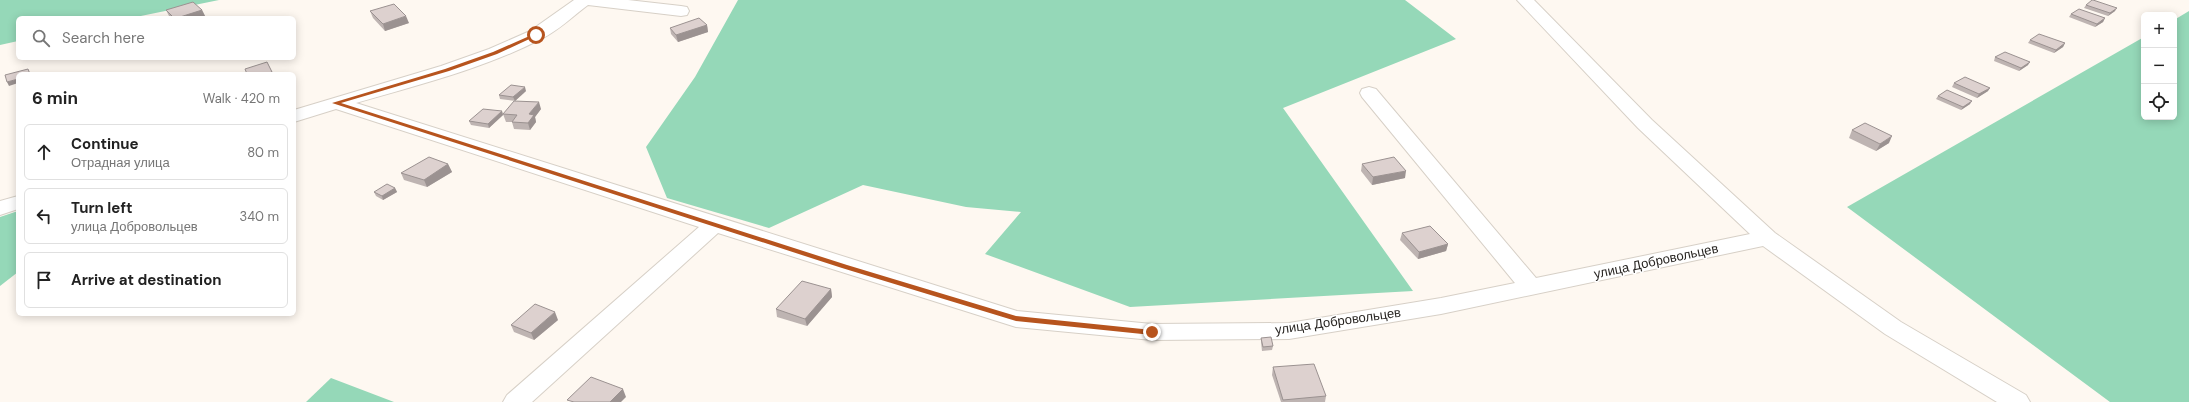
<!DOCTYPE html>
<meta charset="utf-8">
<style>
body{margin:0;font-family:"DM Sans",sans-serif;background:#f2f2f2;color:#222}
.controls{position:absolute;right:12px;top:12px;display:grid;overflow:hidden;border-radius:6px;box-shadow:0 2px 10px #0003}
.controls button{width:36px;height:36px;display:grid;place-items:center;padding:0;border:0;border-bottom:1px solid #e0e0e0;background:#fff;color:#222;font:20px sans-serif}
.stop{position:absolute;width:12px;height:12px;margin:-9px;border:3px solid #b7541e;border-radius:50%;background:#fff}
.stop.end{background:#b7541e;border-color:#fff;box-shadow:0 1px 4px #0008}
.list{margin:0;padding:0;list-style:none}
h2{display:flex;justify-content:space-between;align-items:center;height:52px;margin:0;padding:0 16px;font-size:17px}
h2 small{font-size:13px;font-weight:400;color:#767676}
.list li{display:grid;grid-template-columns:26px 1fr auto;gap:12px;align-items:center;box-sizing:border-box;height:56px;margin:0 8px 8px;padding:0 8px;border:1px solid #e0e0e0;border-radius:6px}
.list b{display:block;font-size:15px;white-space:nowrap}
.list p{margin:0;font-size:13px;white-space:nowrap;color:#767676}
.list em{font-size:13px;font-style:normal;color:#767676}
.icon{flex:none;width:22px;height:22px;fill:none;stroke:currentColor;stroke-width:2;stroke-linecap:round;stroke-linejoin:round}
.map{position:relative;flex:none;width:2189px;height:402px;overflow:hidden}
.search{position:absolute;background:#fff;box-shadow:0 2px 10px #0003;left:16px;top:16px;width:280px;height:44px;display:flex;align-items:center;gap:10px;box-sizing:border-box;padding:0 14px;border-radius:6px;color:#767676;font-size:15px}
.panel{position:absolute;background:#fff;box-shadow:0 2px 10px #0003;left:16px;top:72px;width:280px;height:244px;border-radius:6px}
.map>svg:first-child{display:block}
.green{fill:#95d8b8}
.lines{fill:none;stroke-linecap:round;stroke-linejoin:round}
.minor-casing{stroke:#d7d0c7;stroke-width:2}
.minor{fill:#fff;fill-rule:evenodd}
.wall{fill:#beb4b2}
.shaded-wall{fill:#9b9291}
.building{fill:#ddd1cf;stroke:#9b9291}
.route{fill:#b7541e}
.labels{text-anchor:middle;dominant-baseline:central;stroke-width:3;stroke-linejoin:round;paint-order:stroke}
.street-label{font-size:13px;fill:#282522;stroke:#fff}
</style>
<div class="map">
<svg width="2189" height="402" viewBox="0 0 2189 402">
<rect width="100%" height="100%" fill="#fef8f1"/>
<!-- green -->
<g class="green">
<path d="M 0,0 L 219,0 L 131,18 L 18,18 L 18,41 L 0,45 Z"/>
<path d="M 738,0 L 1405,0 L 1456,39 L 1283,108 L 1413,291 L 1130,307 L 985,254 L 1021,212 L 966,207 L 863,185 L 769,228 L 667,198 L 646,147 L 695,77 Z"/>
<path d="M 2189,11 L 2189,402 L 2110,402 L 1847,207 L 2144,37 L 2144,117 L 2174,117 L 2174,20 Z"/>
<path d="M 18,211 L 18,272 L 0,286 L 0,217 Z"/>
<path d="M 331,378 L 394,402 L 306,402 Z"/>
</g>
<g class="lines">
<defs>
<g id="minor">
<path d="M 574,0 L 628,0 L 681,6 L 687,7 L 689,11 L 687,15 L 681,16 L 588,5 C 573,16 558,31 541,39 C 483,69 418,85 356,103 L 1017,311 L 1152,324 L 1289,323 L 1441,298 L 1515,283 L 1362,97 L 1360,93 L 1362,89 L 1369,87 L 1376,89 L 1536,278 L 1750,234 L 1638,128 L 1517,0 L 1534,0 L 1652,120 L 1775,233 L 1901,322 L 2026,395 L 2030,402 L 1997,402 L 1885,334 L 1763,246 L 1441,314 L 1289,339 L 1152,340 L 1016,327 L 718,233 L 532,402 L 503,402 L 507,395 L 699,227 L 336,109 L 294,122 L 294,110 L 441,66 L 489,49 L 530,31 Z"/>
<path d="M 18,196 L 18,209 L 0,215 L 0,201 Z"/>
</g>
</defs>
<!-- minor casing -->
<use href="#minor" class="minor-casing"/>
<!-- minor -->
<use href="#minor" class="minor"/>
</g>
<!-- wall -->
<g class="wall">
<path d="M 2086,5 L 2115,11 L 2108,16 L 2084,8 Z"/>
<path d="M 166,10 L 202,10 L 205,16 L 200,18 L 170,18 Z"/>
<path d="M 370,11 L 409,23 L 385,31 L 373,18 Z"/>
<path d="M 2071,14 L 2105,18 L 2103,22 L 2095,27 L 2069,17 Z"/>
<path d="M 707,25 L 708,32 L 678,42 L 671,34 L 670,28 Z"/>
<path d="M 2030,40 L 2065,43 L 2063,47 L 2054,53 L 2028,43 Z"/>
<path d="M 1995,57 L 2028,65 L 2019,71 L 1994,61 Z"/>
<path d="M 1954,83 L 1988,91 L 1977,98 L 1952,87 Z"/>
<path d="M 526,91 L 515,101 L 500,99 L 499,95 Z"/>
<path d="M 1938,96 L 1970,104 L 1961,110 L 1936,99 Z"/>
<path d="M 541,109 L 535,117 L 536,122 L 530,130 L 514,129 L 512,122 L 506,122 L 503,114 Z"/>
<path d="M 502,111 L 503,115 L 489,128 L 471,125 L 469,121 Z"/>
<path d="M 1852,130 L 1889,143 L 1876,151 L 1849,138 Z"/>
<path d="M 448,164 L 452,172 L 427,187 L 404,180 L 401,173 Z"/>
<path d="M 1362,164 L 1405,178 L 1372,185 L 1361,171 Z"/>
<path d="M 395,188 L 397,192 L 383,200 L 376,196 L 374,192 Z"/>
<path d="M 1402,233 L 1448,244 L 1446,251 L 1418,259 L 1400,240 Z"/>
<path d="M 831,289 L 832,297 L 807,326 L 777,317 L 776,309 Z"/>
<path d="M 558,320 L 534,340 L 514,332 L 511,325 Z"/>
<path d="M 1261,338 L 1273,346 L 1272,350 L 1262,351 L 1261,342 Z"/>
<path d="M 1273,367 L 1326,396 L 1325,402 L 1281,402 L 1272,375 Z"/>
</g>
<!-- shaded-wall -->
<g class="shaded-wall">
<path d="M 2117,8 L 2115,11 L 2108,16 L 2110,13 Z"/>
<path d="M 202,10 L 205,16 L 200,18 L 177,18 Z"/>
<path d="M 406,16 L 409,23 L 385,31 L 383,24 Z"/>
<path d="M 2105,18 L 2103,22 L 2095,27 L 2097,24 Z"/>
<path d="M 707,25 L 708,32 L 678,42 L 676,35 Z"/>
<path d="M 2065,43 L 2063,47 L 2054,53 L 2056,50 Z"/>
<path d="M 2030,62 L 2028,65 L 2019,71 L 2021,68 Z"/>
<path d="M 272,72 L 273,74 L 265,74 Z"/>
<path d="M 18,79 L 18,83 L 9,86 L 7,82 Z"/>
<path d="M 525,87 L 526,91 L 515,101 L 513,97 Z"/>
<path d="M 1990,88 L 1988,91 L 1977,98 L 1979,94 Z"/>
<path d="M 1972,101 L 1970,104 L 1961,110 L 1963,107 Z"/>
<path d="M 539,102 L 541,109 L 535,117 L 536,122 L 530,130 L 528,123 L 529,114 Z"/>
<path d="M 502,111 L 503,115 L 489,128 L 488,124 Z"/>
<path d="M 1892,136 L 1889,143 L 1876,151 L 1880,144 Z"/>
<path d="M 448,164 L 452,172 L 427,187 L 424,180 Z"/>
<path d="M 1406,171 L 1405,178 L 1372,185 L 1373,177 Z"/>
<path d="M 395,188 L 397,192 L 383,200 L 382,196 Z"/>
<path d="M 1448,244 L 1446,251 L 1418,259 L 1419,252 Z"/>
<path d="M 831,289 L 832,297 L 807,326 L 805,319 Z"/>
<path d="M 555,312 L 558,320 L 534,340 L 531,333 Z"/>
<path d="M 623,389 L 626,397 L 621,402 L 610,402 Z"/>
</g>
<!-- building -->
<g class="building">
<path d="M 2092,0 L 2093,0 L 2117,8 L 2110,13 L 2086,5 Z"/>
<path d="M 193,2 L 202,10 L 177,18 L 174,18 L 166,10 Z"/>
<path d="M 394,4 L 406,16 L 383,24 L 370,11 Z"/>
<path d="M 2079,9 L 2105,18 L 2097,24 L 2071,14 Z"/>
<path d="M 699,18 L 707,25 L 676,35 L 670,28 Z"/>
<path d="M 2039,34 L 2065,43 L 2056,50 L 2030,40 Z"/>
<path d="M 2005,52 L 2030,62 L 2021,68 L 1995,57 Z"/>
<path d="M 267,62 L 272,72 L 265,74 L 247,74 L 245,69 Z"/>
<path d="M 28,69 L 30,74 L 18,74 L 18,79 L 7,82 L 5,75 Z"/>
<path d="M 1965,77 L 1990,88 L 1979,94 L 1954,83 Z"/>
<path d="M 511,85 L 525,87 L 513,97 L 499,95 Z"/>
<path d="M 1947,90 L 1972,101 L 1963,107 L 1938,96 Z"/>
<path d="M 514,101 L 539,102 L 529,114 L 534,115 L 528,123 L 512,122 L 517,115 L 503,114 Z"/>
<path d="M 483,109 L 502,111 L 488,124 L 469,121 Z"/>
<path d="M 1865,123 L 1892,136 L 1880,144 L 1852,130 Z"/>
<path d="M 429,157 L 448,164 L 424,180 L 401,173 Z"/>
<path d="M 1394,157 L 1406,171 L 1373,177 L 1362,164 Z"/>
<path d="M 387,184 L 395,188 L 382,196 L 374,192 Z"/>
<path d="M 1430,226 L 1448,244 L 1419,252 L 1402,233 Z"/>
<path d="M 802,281 L 831,289 L 805,319 L 776,309 Z"/>
<path d="M 535,304 L 555,312 L 531,333 L 511,325 Z"/>
<path d="M 1271,337 L 1273,346 L 1263,347 L 1261,338 Z"/>
<path d="M 1314,364 L 1326,396 L 1283,400 L 1273,367 Z"/>
<path d="M 591,377 L 623,389 L 610,402 L 574,402 L 567,400 Z"/>
</g>
<!-- route -->
<path class="route" d="M 534,34 L 538,35 L 497,54 L 449,71 L 341,103 L 847,265 L 1016,316 L 1152,330 L 1156,332 L 1152,335 L 1016,321 L 842,268 L 332,103 L 445,69 L 493,52 Z"/>
<g class="labels">
<!-- street labels -->
<g class="street-label">
<text transform="translate(1656 261) rotate(-12)">улица Добровольцев</text>
<text transform="translate(1338 321) rotate(-8)">улица Добровольцев</text>
</g>
</g>
</svg>
<div class="controls">
<button>+</button>
<button>−</button>
<button><svg class="icon" aria-label="locate" viewBox="0 0 24 24"><circle cx="12" cy="12" r="6"/><path d="M12 2v4M12 18v4M2 12h4M18 12h4"/></svg></button>
</div>
<div class="stop" style="left:536px;top:35px"></div>
<div class="stop end" style="left:1152px;top:332px"></div>
<div class="search"><svg class="icon" aria-label="search" viewBox="0 0 24 24"><circle cx="10" cy="10" r="6"/><path d="M15 15l6 6"/></svg>Search here</div>
<section class="panel">
<h2>6 min<small>Walk · 420 m</small></h2>
<ul class="list">
<li><svg class="icon" aria-label="ahead" viewBox="0 0 24 24"><path d="M12 20V5M6 11l6-6 6 6"/></svg><div><b>Continue</b><p>Отрадная улица</p></div><em>80 m</em></li>
<li><svg class="icon" aria-label="left" viewBox="0 0 24 24"><path d="M17 20v-9H6M10 6l-5 5 5 5"/></svg><div><b>Turn left</b><p>улица Добровольцев</p></div><em>340 m</em></li>
<li><svg class="icon" aria-label="arrive" viewBox="0 0 24 24"><path d="M6 21V4h12l-3 4 3 4H6"/></svg><div><b>Arrive at destination</b></div></li>
</ul>
</section>
</div>
